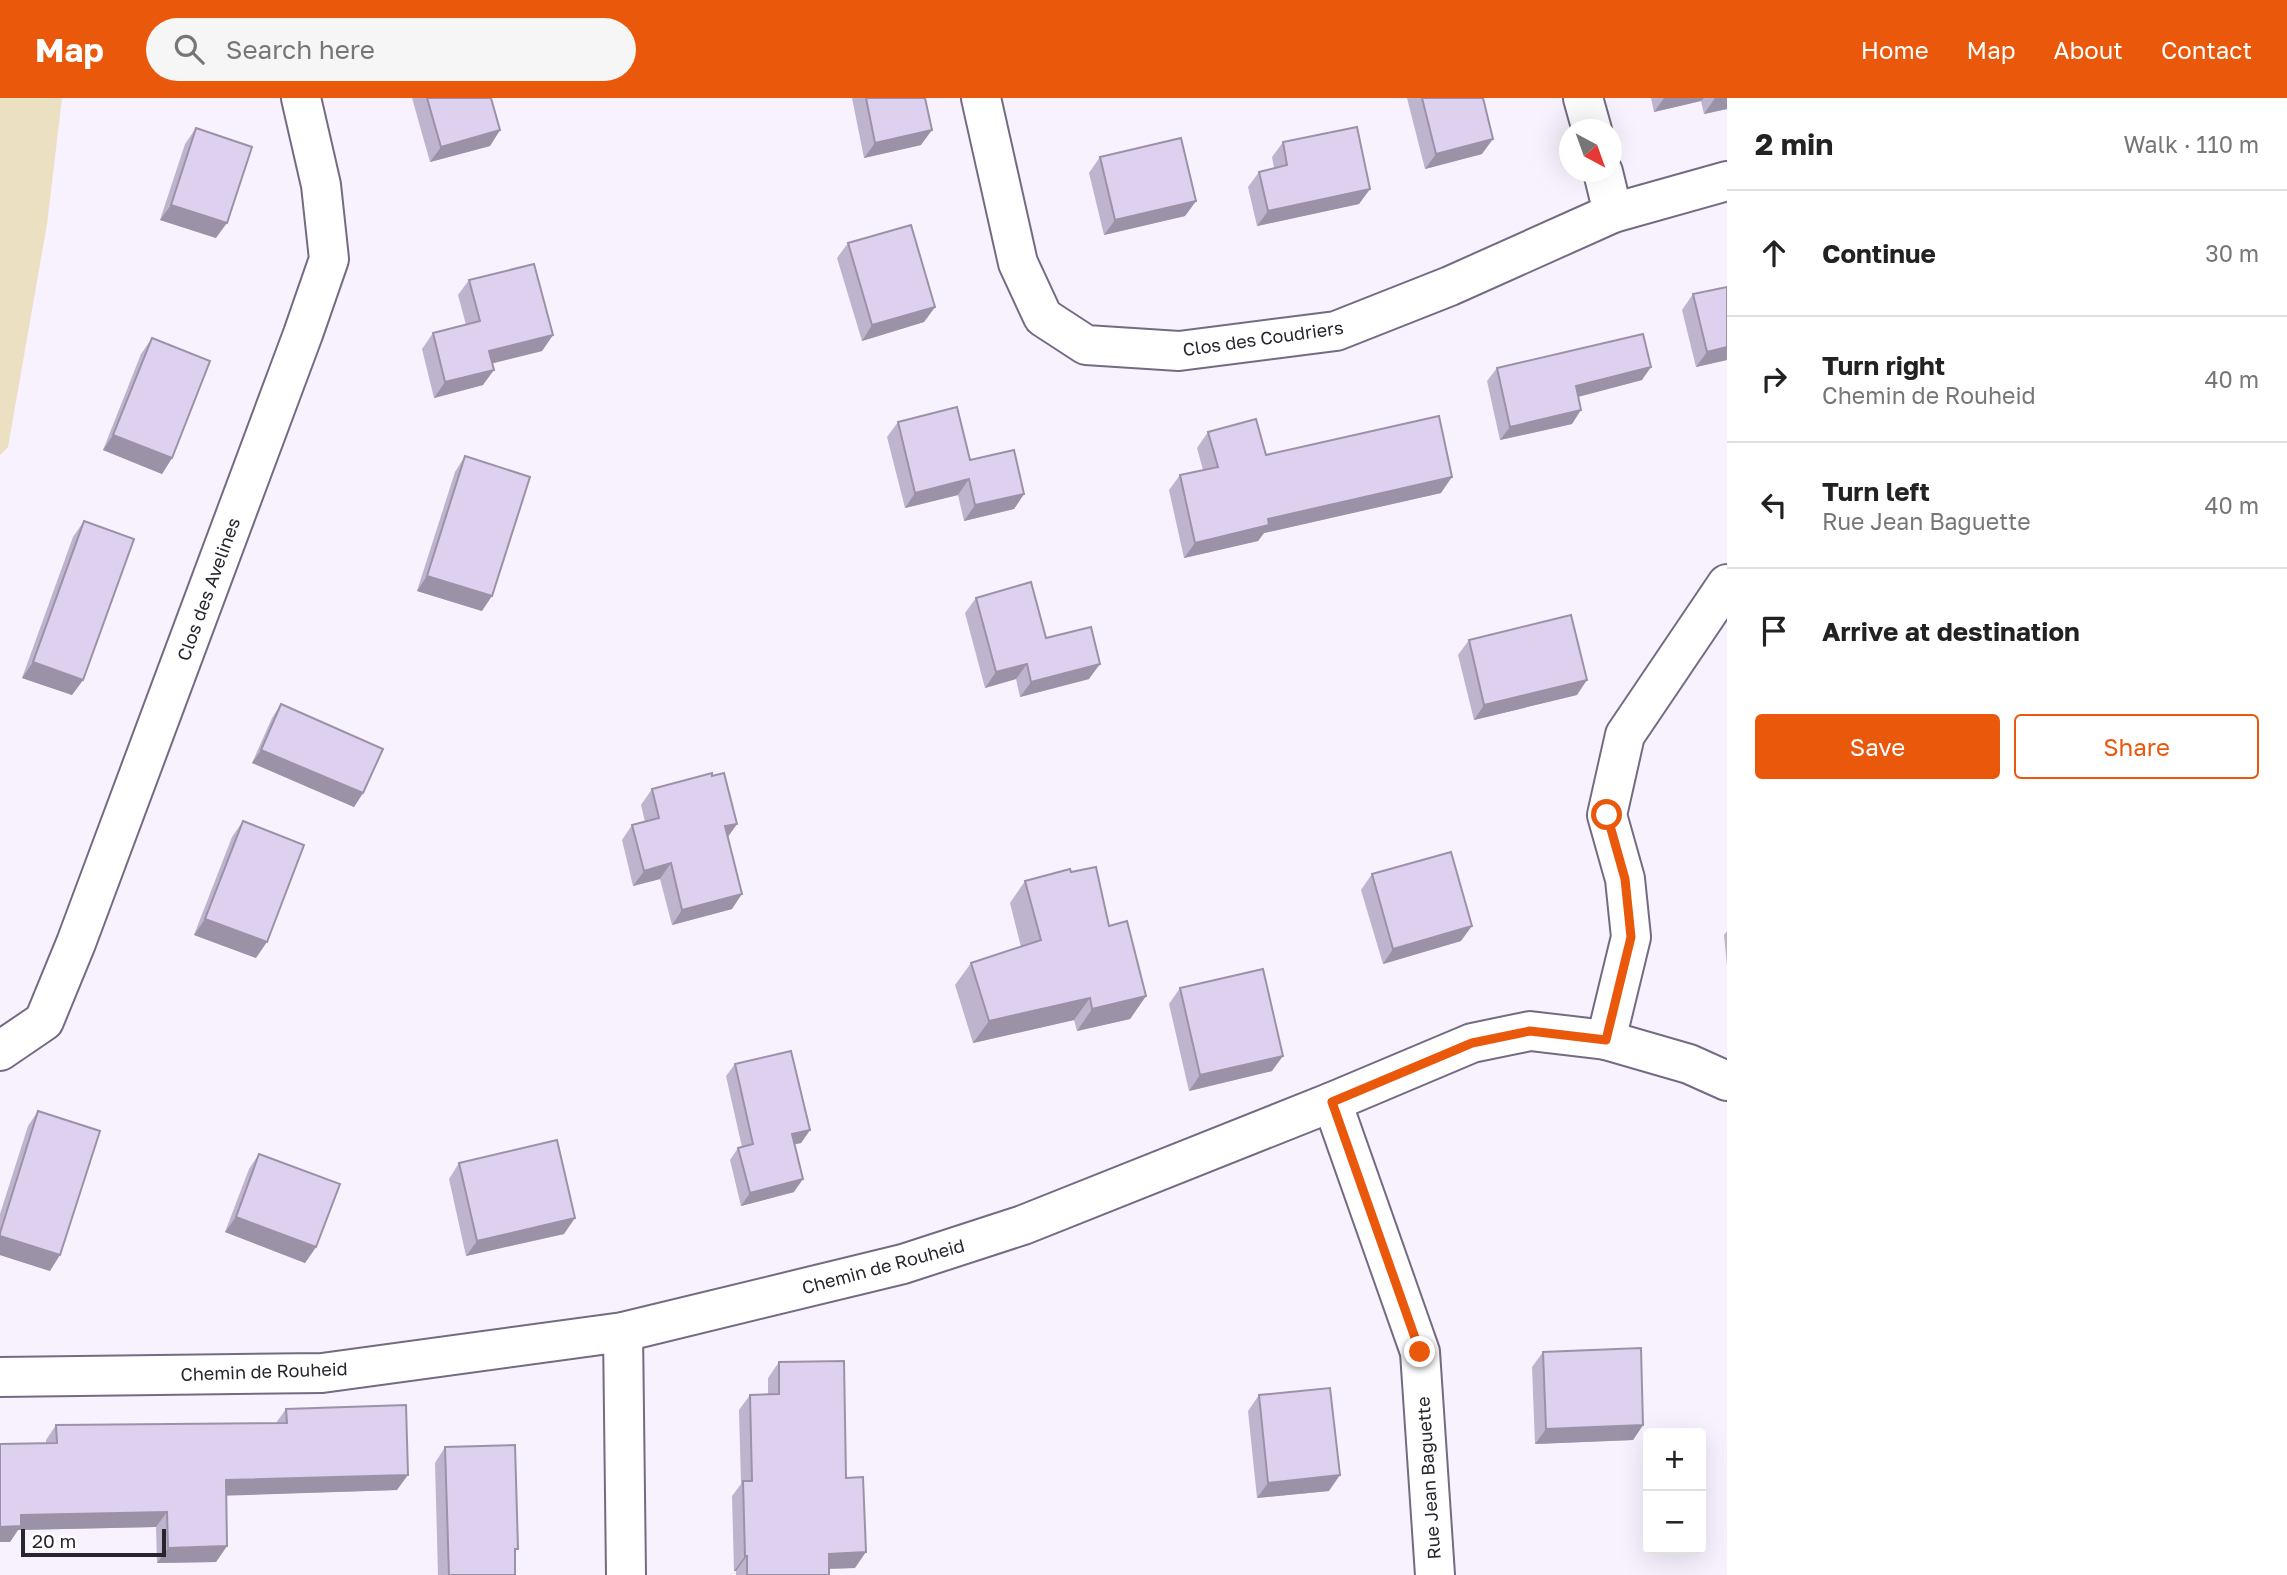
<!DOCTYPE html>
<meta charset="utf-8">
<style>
body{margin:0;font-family:"Golos Text",sans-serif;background:#f6f6f6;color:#222}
.controls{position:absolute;right:21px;bottom:21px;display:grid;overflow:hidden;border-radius:7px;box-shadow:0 7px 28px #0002}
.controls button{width:63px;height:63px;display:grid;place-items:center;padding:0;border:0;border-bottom:2px solid #e0e0e0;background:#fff;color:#222;font:35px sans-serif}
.compass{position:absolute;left:1559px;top:21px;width:63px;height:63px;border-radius:50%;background:#fff;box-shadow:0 7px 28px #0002;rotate:139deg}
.scale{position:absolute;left:21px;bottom:18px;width:145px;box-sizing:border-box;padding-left:7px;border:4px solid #29252f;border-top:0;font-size:19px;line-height:24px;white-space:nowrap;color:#29252f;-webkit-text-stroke:5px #fff;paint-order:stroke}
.stop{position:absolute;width:21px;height:21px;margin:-16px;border:5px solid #ea580c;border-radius:50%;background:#fff}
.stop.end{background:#ea580c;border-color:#fff;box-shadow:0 2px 7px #0008}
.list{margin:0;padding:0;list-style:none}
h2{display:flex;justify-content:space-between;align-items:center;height:91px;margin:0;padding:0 28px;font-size:30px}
h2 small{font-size:23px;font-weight:400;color:#767676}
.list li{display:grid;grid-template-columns:46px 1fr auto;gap:21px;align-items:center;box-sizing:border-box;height:126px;padding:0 28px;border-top:2px solid #e0e0e0}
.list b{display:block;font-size:26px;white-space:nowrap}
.list p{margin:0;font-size:23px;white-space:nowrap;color:#767676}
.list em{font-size:23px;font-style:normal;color:#767676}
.actions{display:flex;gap:14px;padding:21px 28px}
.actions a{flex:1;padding:16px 0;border:2px solid #ea580c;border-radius:7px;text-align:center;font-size:24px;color:#ea580c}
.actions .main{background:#ea580c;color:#fff}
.icon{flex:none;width:38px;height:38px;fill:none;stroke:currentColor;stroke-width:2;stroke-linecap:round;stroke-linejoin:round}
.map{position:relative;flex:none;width:1727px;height:1477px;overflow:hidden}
header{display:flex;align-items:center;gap:42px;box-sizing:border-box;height:98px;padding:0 35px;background:#ea580c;color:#fff}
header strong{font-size:33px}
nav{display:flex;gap:38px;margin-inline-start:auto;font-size:24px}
.search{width:490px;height:63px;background:#f6f6f6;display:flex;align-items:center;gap:18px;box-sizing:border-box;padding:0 24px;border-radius:38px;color:#767676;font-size:26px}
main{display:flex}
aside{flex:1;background:#fff}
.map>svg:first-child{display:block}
.green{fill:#ebe0c1}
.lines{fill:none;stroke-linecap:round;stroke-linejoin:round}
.minor-casing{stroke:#746a82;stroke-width:42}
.minor{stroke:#fff;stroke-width:38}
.wall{fill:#bfb4ce}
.shaded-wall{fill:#9b92a8}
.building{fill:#ded1f0;stroke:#9b92a8;stroke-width:2}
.route{stroke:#ea580c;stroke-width:9}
.labels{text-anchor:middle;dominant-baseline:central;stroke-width:7;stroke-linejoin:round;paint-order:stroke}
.street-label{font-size:18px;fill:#29252f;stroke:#fff}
</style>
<header>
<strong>Map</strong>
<div class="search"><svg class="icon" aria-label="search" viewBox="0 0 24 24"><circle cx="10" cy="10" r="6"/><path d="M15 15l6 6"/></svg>Search here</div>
<nav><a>Home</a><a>Map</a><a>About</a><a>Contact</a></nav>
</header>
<main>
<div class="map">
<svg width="1727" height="1477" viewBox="0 0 1727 1477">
<rect width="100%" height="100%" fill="#f7f2fe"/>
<!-- green -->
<path class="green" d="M 0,0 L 62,0 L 47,126 L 8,349 L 0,357 Z"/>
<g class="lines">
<defs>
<g id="minor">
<path d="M 981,0 L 1018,165 L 1043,219 L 1086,247 L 1179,253 L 1336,233 L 1450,188 L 1613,115 L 1727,83"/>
<path d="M 1583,0 L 1592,32"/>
<path d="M 1603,74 L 1613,115"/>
<path d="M 1606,942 L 1631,839 L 1625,781 L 1607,717 L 1625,637 L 1727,486"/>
<path d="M 0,953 L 44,923 L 76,845 L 303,236 L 329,161 L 321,87 L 301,0"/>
<path d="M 1332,1004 L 1420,1254 L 1435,1477"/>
<path d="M 623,1234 L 626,1477"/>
<path d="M 0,1279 L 322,1275 L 623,1234 L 903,1166 L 1023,1127 L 1332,1004 L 1472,945 L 1530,933 L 1606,942 L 1689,966 L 1727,983"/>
</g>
</defs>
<!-- minor casing -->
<use href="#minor" class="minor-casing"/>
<!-- minor -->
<use href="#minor" class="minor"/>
</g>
<!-- wall -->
<g class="wall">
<path d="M 412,0 L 491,0 L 500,32 L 490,48 L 430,64 Z"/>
<path d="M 852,0 L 925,0 L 921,47 L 864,60 Z"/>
<path d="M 1407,0 L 1483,0 L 1482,56 L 1425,71 Z"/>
<path d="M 1651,0 L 1727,0 L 1727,11 L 1704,16 L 1701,3 L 1654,14 Z"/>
<path d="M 196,30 L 216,140 L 160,122 L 185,46 Z"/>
<path d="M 1283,44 L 1370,91 L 1359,106 L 1257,128 L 1248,89 L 1259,74 L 1274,70 L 1272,59 Z"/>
<path d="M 1100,59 L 1196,103 L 1185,118 L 1104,137 L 1089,75 Z"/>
<path d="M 848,145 L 935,209 L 924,224 L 862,243 L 837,160 Z"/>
<path d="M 469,182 L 553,237 L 542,253 L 492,265 L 483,287 L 434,300 L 422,251 L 433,235 L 466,227 L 458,197 Z"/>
<path d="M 1727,189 L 1727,262 L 1696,269 L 1682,212 L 1693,196 Z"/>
<path d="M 152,240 L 172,360 L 162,376 L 103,352 L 141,256 Z"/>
<path d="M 1497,270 L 1642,282 L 1578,299 L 1572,326 L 1500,342 L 1487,283 Z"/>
<path d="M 898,324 L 970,362 L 1024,396 L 1014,411 L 964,423 L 958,397 L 905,410 L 887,339 Z"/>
<path d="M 1208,334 L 1266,357 L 1441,395 L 1264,435 L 1258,443 L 1184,460 L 1169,392 L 1180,377 L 1203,372 L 1197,350 Z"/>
<path d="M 465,358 L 482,513 L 417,493 L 455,374 Z"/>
<path d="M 84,423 L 83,582 L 72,597 L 22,580 L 73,439 Z"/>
<path d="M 976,500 L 1046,540 L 1089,581 L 1020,599 L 1016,581 L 985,590 L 965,515 Z"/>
<path d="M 1469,542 L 1577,597 L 1474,622 L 1458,557 Z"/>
<path d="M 281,606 L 363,695 L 354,709 L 252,665 L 272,620 Z"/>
<path d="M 712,678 L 737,726 L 728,739 L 732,811 L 672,827 L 660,781 L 633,788 L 622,742 L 632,727 L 645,724 L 641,707 L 652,691 Z"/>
<path d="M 243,723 L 256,860 L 194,837 L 232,739 Z"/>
<path d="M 1071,774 L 1109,828 L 1146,898 L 1130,921 L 1077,933 L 1074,922 L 973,945 L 955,887 L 971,865 L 1021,849 L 1010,805 L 1025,783 Z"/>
<path d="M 1372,776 L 1461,843 L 1383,866 L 1361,792 Z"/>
<path d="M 1727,833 L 1727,868 L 1724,837 Z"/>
<path d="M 1180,890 L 1272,973 L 1189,993 L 1169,906 Z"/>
<path d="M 735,966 L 810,1032 L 801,1045 L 794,1046 L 794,1094 L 741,1108 L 730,1062 L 738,1050 L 742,1049 L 726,978 Z"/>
<path d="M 38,1013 L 50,1173 L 0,1157 L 0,1116 L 28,1028 Z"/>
<path d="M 259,1056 L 316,1149 L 305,1165 L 225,1134 L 249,1071 Z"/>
<path d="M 459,1065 L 564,1136 L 466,1158 L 449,1081 Z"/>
<path d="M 1543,1254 L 1643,1327 L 1633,1342 L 1535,1346 L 1532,1269 Z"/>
<path d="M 779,1264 L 846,1380 L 855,1470 L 829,1471 L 829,1477 L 736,1477 L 736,1473 L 734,1473 L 732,1398 L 741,1386 L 739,1312 L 750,1297 L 768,1296 L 768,1280 Z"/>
<path d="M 1259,1297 L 1329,1393 L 1257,1400 L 1248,1313 Z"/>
<path d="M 286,1311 L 397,1392 L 226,1397 L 227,1448 L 216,1464 L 157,1465 L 156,1429 L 18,1432 L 10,1444 L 0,1444 L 0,1346 L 46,1345 L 46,1342 L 56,1327 L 276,1325 Z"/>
<path d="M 445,1349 L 515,1455 L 515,1477 L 438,1477 L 435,1365 Z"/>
</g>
<!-- shaded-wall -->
<g class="shaded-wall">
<path d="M 1664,0 L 1704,0 L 1701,3 L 1654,14 Z"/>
<path d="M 1715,0 L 1727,0 L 1727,11 L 1704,16 Z"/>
<path d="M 500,32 L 490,48 L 430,64 L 441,49 Z"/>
<path d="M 932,32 L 921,47 L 864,60 L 875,45 Z"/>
<path d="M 1493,41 L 1482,56 L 1425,71 L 1436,56 Z"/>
<path d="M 1370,91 L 1359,106 L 1257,128 L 1268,113 Z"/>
<path d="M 1196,103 L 1185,118 L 1104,137 L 1115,122 Z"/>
<path d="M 171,107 L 227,125 L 216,140 L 160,122 Z"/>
<path d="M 935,209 L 924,224 L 862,243 L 872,227 Z"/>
<path d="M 553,237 L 542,253 L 478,269 L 489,253 Z"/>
<path d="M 1727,249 L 1727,262 L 1696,269 L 1707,254 Z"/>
<path d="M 1651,269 L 1642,282 L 1566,302 L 1576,288 Z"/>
<path d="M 494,272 L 483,287 L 434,300 L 445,284 Z"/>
<path d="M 1581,312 L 1572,326 L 1500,342 L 1510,329 Z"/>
<path d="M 113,337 L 172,360 L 162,376 L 103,352 Z"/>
<path d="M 1452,379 L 1441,395 L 1264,435 L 1258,443 L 1184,460 L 1195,445 L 1268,421 Z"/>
<path d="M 969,381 L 958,397 L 905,410 L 915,395 Z"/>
<path d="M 1024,396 L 1014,411 L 964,423 L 975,407 Z"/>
<path d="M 427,478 L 492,498 L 482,513 L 417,493 Z"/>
<path d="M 33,564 L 83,582 L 72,597 L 22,580 Z"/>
<path d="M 1027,566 L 1016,581 L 985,590 L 996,574 Z"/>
<path d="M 1100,566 L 1089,581 L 1020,599 L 1031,584 Z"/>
<path d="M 1587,582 L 1577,597 L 1474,622 L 1484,607 Z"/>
<path d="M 261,652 L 363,695 L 354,709 L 252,665 Z"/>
<path d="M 737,726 L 726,741 L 725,728 Z"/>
<path d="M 671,765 L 660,781 L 633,788 L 644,773 Z"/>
<path d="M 742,796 L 732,811 L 672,827 L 682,812 Z"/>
<path d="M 205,821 L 267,844 L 256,860 L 194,837 Z"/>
<path d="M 1472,828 L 1461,843 L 1383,866 L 1393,851 Z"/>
<path d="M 1146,898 L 1130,921 L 1077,933 L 1092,911 Z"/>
<path d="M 1090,900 L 1074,922 L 973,945 L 989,923 Z"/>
<path d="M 1283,958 L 1272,973 L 1189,993 L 1200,977 Z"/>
<path d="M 810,1032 L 801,1045 L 783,1049 L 792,1036 Z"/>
<path d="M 803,1081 L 794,1094 L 741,1108 L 750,1095 Z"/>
<path d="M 236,1119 L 316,1149 L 305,1165 L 225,1134 Z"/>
<path d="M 575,1120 L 564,1136 L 466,1158 L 477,1143 Z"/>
<path d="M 0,1138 L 60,1157 L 50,1173 L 0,1157 Z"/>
<path d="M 1643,1327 L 1633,1342 L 1535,1346 L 1546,1331 Z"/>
<path d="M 408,1377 L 397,1392 L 215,1398 L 226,1382 Z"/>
<path d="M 1340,1377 L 1329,1393 L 1257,1400 L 1268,1385 Z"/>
<path d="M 167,1414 L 156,1429 L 18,1432 L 10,1444 L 0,1444 L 0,1429 L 21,1417 Z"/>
<path d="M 227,1448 L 216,1464 L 157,1465 L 168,1450 Z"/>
<path d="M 866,1454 L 855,1470 L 818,1471 L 829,1456 Z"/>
<path d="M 745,1458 L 747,1458 L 736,1473 L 734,1473 Z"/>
</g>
<!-- building -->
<g class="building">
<path d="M 427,0 L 491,0 L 500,32 L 441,49 Z"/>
<path d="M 866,0 L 925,0 L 932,32 L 875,45 Z"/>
<path d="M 1422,0 L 1483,0 L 1493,41 L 1436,56 Z"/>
<path d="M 1357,29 L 1370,91 L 1268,113 L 1259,74 L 1287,67 L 1283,44 Z"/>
<path d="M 196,30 L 252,49 L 227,125 L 171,107 Z"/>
<path d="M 1181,40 L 1196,103 L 1115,122 L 1100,59 Z"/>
<path d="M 911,127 L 935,209 L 872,227 L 848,145 Z"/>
<path d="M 534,166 L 553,237 L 489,253 L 494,272 L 445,284 L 433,235 L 480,223 L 469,182 Z"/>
<path d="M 1727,189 L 1727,249 L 1707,254 L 1693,196 Z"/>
<path d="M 1643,236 L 1651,269 L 1576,288 L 1581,312 L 1510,329 L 1497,270 Z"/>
<path d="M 152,240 L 210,263 L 172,360 L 113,337 Z"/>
<path d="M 957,309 L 970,362 L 1014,352 L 1024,396 L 975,407 L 969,381 L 915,395 L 898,324 Z"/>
<path d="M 1439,318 L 1452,379 L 1268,421 L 1269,427 L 1195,445 L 1180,377 L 1218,369 L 1208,334 L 1256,321 L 1266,357 Z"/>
<path d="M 465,358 L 530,379 L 492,498 L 427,478 Z"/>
<path d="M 84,423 L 134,441 L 83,582 L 33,564 Z"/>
<path d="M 1031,484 L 1046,540 L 1091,529 L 1100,566 L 1031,584 L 1027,566 L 996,574 L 976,500 Z"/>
<path d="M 1571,517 L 1587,582 L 1484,607 L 1469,542 Z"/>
<path d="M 281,606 L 383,651 L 363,695 L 261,652 Z"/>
<path d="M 712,675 L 712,678 L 724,675 L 737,726 L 725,728 L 742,796 L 682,812 L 671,765 L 644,773 L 632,727 L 659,720 L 652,691 Z"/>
<path d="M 243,723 L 304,747 L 267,844 L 205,821 Z"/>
<path d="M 1451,754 L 1472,828 L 1393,851 L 1372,776 Z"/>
<path d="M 1096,769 L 1109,828 L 1127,823 L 1146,898 L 1092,911 L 1090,900 L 989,923 L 971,865 L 1041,842 L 1025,783 L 1070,771 L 1071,774 Z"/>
<path d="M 1263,871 L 1283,958 L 1200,977 L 1180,890 Z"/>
<path d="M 791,953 L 810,1032 L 792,1036 L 803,1081 L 750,1095 L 738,1050 L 753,1046 L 735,966 Z"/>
<path d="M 38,1013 L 100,1033 L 60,1157 L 0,1138 L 0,1135 Z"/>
<path d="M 557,1042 L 575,1120 L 477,1143 L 459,1065 Z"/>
<path d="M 259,1056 L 340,1086 L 316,1149 L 236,1119 Z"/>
<path d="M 1641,1250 L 1643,1327 L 1546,1331 L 1543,1254 Z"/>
<path d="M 844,1263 L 846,1380 L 863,1379 L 866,1454 L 829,1456 L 829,1477 L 747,1477 L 747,1458 L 745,1458 L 743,1383 L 752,1383 L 750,1297 L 779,1296 L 779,1264 Z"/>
<path d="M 1330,1290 L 1340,1377 L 1268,1385 L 1259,1297 Z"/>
<path d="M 406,1307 L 408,1377 L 226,1382 L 227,1448 L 168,1450 L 167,1414 L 21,1417 L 21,1428 L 0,1429 L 0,1346 L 57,1345 L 56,1327 L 287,1325 L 286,1311 Z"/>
<path d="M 515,1347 L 518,1451 L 515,1451 L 515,1477 L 449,1477 L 445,1349 Z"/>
</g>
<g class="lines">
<!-- route -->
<path class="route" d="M 1420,1254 L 1332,1004 L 1472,945 L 1530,933 L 1606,942 L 1631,839 L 1625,781 L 1607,717"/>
</g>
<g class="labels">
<!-- street labels -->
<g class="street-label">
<text transform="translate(1263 240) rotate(-8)">Clos des Coudriers</text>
<text transform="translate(208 491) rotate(-70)">Clos des Avelines</text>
<text transform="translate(883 1168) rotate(-15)">Chemin de Rouheid</text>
<text transform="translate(264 1273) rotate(-2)">Chemin de Rouheid</text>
<text transform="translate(1428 1380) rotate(-94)">Rue Jean Baguette</text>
</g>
</g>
</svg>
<div class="controls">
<button>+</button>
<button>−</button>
</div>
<svg class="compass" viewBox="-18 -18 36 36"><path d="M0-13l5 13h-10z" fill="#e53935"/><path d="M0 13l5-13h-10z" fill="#767676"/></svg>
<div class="scale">20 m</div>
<div class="stop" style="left:1607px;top:717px"></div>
<div class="stop end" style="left:1420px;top:1254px"></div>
</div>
<aside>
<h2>2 min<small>Walk · 110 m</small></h2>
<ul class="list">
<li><svg class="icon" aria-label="ahead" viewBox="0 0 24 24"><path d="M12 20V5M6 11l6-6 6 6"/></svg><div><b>Continue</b></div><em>30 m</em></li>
<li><svg class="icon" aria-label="right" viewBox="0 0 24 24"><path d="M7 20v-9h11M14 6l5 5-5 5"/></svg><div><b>Turn right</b><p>Chemin de Rouheid</p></div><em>40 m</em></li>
<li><svg class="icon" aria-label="left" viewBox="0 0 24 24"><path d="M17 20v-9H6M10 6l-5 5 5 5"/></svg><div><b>Turn left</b><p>Rue Jean Baguette</p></div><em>40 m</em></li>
<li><svg class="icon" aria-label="arrive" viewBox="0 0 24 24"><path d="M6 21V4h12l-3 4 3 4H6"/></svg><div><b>Arrive at destination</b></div></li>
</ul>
<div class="actions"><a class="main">Save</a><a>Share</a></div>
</aside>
</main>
